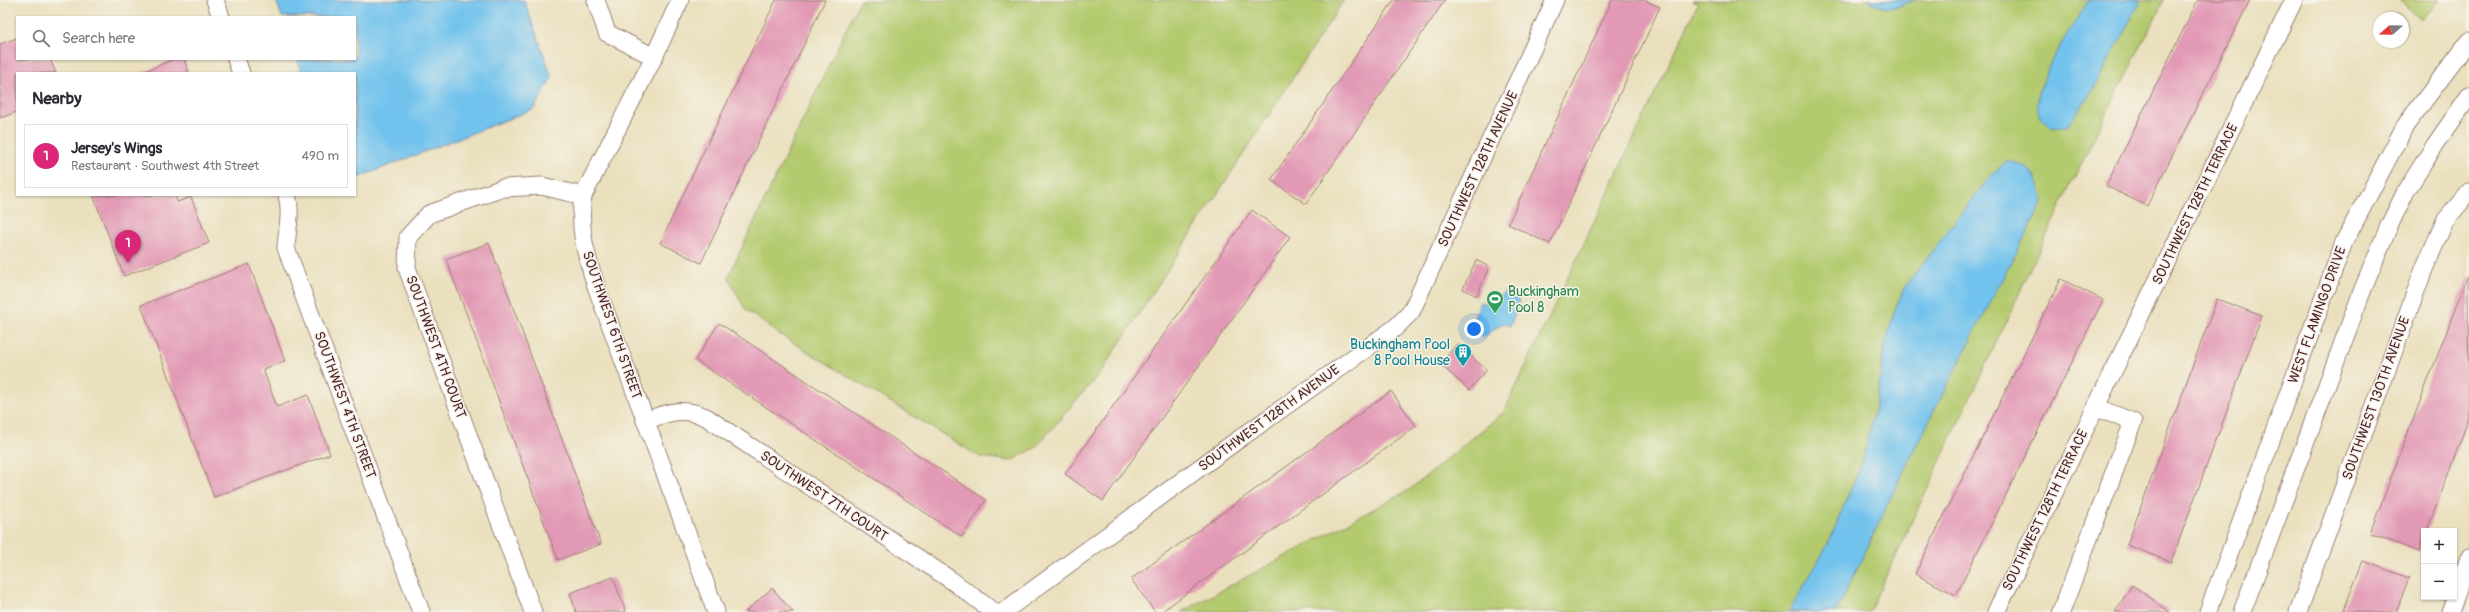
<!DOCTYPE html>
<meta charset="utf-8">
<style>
body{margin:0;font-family:Pangolin,sans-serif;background:#f7f7f7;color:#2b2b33}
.controls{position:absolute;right:12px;bottom:12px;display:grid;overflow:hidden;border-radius:0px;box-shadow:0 1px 3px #0004}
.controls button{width:36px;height:36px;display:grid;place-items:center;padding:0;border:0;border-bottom:1px solid #e1e1e2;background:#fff;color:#2b2b33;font:20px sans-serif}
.compass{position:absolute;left:2373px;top:12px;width:36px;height:36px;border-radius:50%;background:#fff;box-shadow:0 1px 3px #0004;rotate:250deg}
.you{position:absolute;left:1474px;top:329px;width:14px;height:14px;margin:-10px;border:3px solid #fff;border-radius:50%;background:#1a73e8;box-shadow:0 0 0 6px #1a73e833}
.badge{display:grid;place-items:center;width:26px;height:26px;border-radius:50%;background:#db2777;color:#fff;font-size:13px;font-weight:700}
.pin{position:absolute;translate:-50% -33px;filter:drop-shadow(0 1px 2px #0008)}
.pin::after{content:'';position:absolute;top:21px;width:14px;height:12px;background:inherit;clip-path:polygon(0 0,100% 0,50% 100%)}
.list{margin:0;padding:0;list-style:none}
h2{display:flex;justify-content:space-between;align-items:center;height:52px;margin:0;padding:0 16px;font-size:17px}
h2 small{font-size:13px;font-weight:400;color:#7c7c81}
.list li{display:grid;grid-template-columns:26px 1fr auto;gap:12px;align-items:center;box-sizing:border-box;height:64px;margin:0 8px 8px;padding:0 8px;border:1px solid #e1e1e2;border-radius:0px}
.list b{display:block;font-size:15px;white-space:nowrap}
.list p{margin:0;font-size:13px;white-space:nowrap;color:#7c7c81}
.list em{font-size:13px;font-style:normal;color:#7c7c81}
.icon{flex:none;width:22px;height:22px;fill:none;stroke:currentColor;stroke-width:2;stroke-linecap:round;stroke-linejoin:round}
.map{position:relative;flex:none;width:2469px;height:612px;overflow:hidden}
.search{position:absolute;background:#fff;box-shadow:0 1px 3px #0004;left:16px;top:16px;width:340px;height:44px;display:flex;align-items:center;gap:10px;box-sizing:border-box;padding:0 14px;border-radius:0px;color:#7c7c81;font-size:15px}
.panel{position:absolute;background:#fff;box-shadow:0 1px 3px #0004;left:16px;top:72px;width:340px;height:124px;border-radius:0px}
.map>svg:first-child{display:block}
.green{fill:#b3ca6e;stroke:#7e744c}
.water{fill:#71c2ed;stroke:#5e708c}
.building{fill:#e299b5}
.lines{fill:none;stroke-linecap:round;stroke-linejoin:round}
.street-casing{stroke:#9a8074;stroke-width:19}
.street{stroke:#fff;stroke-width:17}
.labels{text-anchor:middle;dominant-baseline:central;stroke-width:3;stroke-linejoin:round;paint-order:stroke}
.street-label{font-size:14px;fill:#4a1f2b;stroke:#f7f3e8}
.leisure-label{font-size:14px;fill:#27864d;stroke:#f7f3e8;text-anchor:start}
.culture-label{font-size:14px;fill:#0d838f;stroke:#f7f3e8;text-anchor:end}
</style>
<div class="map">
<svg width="2469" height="612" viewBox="0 0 2469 612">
<rect width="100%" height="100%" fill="#f7f3e8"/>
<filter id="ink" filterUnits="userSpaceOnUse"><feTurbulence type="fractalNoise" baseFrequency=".025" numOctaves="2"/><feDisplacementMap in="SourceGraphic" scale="8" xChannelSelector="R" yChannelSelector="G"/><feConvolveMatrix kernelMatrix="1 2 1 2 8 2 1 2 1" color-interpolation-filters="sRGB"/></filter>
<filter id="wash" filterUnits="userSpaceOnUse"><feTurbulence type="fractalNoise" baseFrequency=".012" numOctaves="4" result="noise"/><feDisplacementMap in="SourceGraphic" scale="16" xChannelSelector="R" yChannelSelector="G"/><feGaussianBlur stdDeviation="0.9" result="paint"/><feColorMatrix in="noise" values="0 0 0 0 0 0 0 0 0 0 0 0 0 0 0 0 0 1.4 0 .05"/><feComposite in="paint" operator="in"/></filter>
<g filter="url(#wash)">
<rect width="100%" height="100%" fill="#eae0be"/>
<!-- green -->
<g class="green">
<path d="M 860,0 L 1344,0 L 1101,372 L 1035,448 L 1011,461 L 980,457 L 779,334 L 745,309 L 728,277 Z"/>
<path d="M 1692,0 L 2164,0 L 2069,188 L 1869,612 L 1181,612 L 1409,490 L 1504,412 L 1698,3 Z"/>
<path d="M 2400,0 L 2440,0 L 2421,20 Z"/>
</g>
<!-- water -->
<g class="water">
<path d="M 276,0 L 524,0 L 552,77 L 534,109 L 357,178 L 355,178 L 355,73 L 302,73 L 297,59 L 355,59 L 355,17 L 282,17 Z"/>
<path d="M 1868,0 L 1916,0 C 1896,7 1888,13 1868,0 Z"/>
<path d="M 2089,0 L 2141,0 L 2092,92 L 2067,126 L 2052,128 C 2048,124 2040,119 2039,115 C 2029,85 2073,26 2089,0 Z"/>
<path d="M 2006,162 C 2029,161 2041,180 2043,202 C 1996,291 1949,380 1904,470 C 1881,517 1860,565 1836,612 L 1789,612 L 1828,544 L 1863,460 L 1878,393 L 1884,348 L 1895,309 L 1906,285 L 1991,175 Z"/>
<path d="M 1507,291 L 1520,302 L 1510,326 L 1503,323 L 1482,338 L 1471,327 L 1480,302 L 1489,304 Z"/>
</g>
<g id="blocks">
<!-- building -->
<g class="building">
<path d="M 776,0 L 825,0 L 701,263 L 660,243 Z"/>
<path d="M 1394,0 L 1445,0 L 1306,204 L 1271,180 Z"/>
<path d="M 1612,0 L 1644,0 L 1660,7 L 1550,244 L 1508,224 Z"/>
<path d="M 2198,0 L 2250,0 L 2147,206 L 2106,186 Z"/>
<path d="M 17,38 L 17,59 L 50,59 L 56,73 L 17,73 L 17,112 L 0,118 L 0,44 Z"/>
<path d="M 174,59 L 184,59 L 189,73 L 141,73 Z"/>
<path d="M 93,195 L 175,195 L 177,202 L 191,197 L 209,243 L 124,276 Z"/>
<path d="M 1252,210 L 1290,237 L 1103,501 L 1065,474 Z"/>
<path d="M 489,243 L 601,544 L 558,560 L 446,259 Z"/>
<path d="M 1476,260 L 1489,267 L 1477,296 L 1463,289 Z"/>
<path d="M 249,264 L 285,361 L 263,369 L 277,407 L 308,395 L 330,454 L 214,497 L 141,305 Z"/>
<path d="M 2468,275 L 2469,418 L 2427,531 L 2424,531 L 2419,552 L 2370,533 Z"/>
<path d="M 2061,279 L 2103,300 L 1956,595 L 1915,574 Z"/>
<path d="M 2217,299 L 2262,316 L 2171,562 L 2127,545 Z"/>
<path d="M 719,323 L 986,500 L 962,537 L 695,360 Z"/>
<path d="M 1457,344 L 1487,370 L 1469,390 L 1440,364 Z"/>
<path d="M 1391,391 L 1416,426 L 1161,612 L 1155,612 L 1131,579 Z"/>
<path d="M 2363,561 L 2409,578 L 2396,612 L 2343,612 Z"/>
<path d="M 613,577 L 626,612 L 576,612 L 570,593 Z"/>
<path d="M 2132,585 L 2170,612 L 2115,612 Z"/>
<path d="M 772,588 L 793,612 L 745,612 Z"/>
</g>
</g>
</g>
<g filter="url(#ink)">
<use href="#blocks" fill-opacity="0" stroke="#9a8074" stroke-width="1"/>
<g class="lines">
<defs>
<g id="street">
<path d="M 215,0 L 221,17"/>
<path d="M 596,0 L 607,33 L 654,57"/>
<path d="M 680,0 L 654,57 L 583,196 C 578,229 586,255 596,286 L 716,612"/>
<path d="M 236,59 L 241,73"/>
<path d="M 287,195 C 292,213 287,229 286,248 L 421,612"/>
<path d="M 645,421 C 668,412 683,407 706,417 L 951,580 L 994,612"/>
<path d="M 533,612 L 407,268 L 408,237 L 429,214 L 503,188 L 542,186 L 583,196"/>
<path d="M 1003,612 L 1228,447 L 1395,328 L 1411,312 L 1555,0"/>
<path d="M 1996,612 L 2294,0"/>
<path d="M 2061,612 L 2133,422 L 2095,407"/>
<path d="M 2208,612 L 2344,242 L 2405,126 L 2469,41"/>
<path d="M 2242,612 L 2363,289 L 2389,226 L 2406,191 L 2435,145 L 2469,96"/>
<path d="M 2298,612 L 2424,269 L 2445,221 L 2469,192"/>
<path d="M 2450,612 L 2469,558"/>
</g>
</defs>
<!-- street casing -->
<use href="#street" class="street-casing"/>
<!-- street -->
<use href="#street" class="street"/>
</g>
</g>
<!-- icons -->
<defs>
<symbol id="stadium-pin" viewBox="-11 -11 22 30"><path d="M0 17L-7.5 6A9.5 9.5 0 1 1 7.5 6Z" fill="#2e9e5b" stroke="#f7f3e8"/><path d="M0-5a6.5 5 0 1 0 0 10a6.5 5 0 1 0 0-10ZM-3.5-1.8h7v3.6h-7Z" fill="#fff"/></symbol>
<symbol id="building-pin" viewBox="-11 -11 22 30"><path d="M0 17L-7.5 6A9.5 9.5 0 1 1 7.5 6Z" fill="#0f9aa8" stroke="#f7f3e8"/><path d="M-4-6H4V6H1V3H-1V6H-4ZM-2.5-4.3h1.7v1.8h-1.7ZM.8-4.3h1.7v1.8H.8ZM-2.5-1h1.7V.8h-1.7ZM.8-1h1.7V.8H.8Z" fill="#fff"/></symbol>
</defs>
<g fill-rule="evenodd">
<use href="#stadium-pin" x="1485" y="289" width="20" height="27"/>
<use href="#building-pin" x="1453" y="342" width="20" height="27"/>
</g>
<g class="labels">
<!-- street labels -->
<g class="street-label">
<text transform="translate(1478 169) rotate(-65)">SOUTHWEST 128TH AVENUE</text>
<text transform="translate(2195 204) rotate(-64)">SOUTHWEST 128TH TERRACE</text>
<text transform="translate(2317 315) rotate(-70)">WEST FLAMINGO DRIVE</text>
<text transform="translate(612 325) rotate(71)">SOUTHWEST 6TH STREET</text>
<text transform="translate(436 347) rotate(70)">SOUTHWEST 4TH COURT</text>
<text transform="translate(2376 398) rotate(-70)">SOUTHWEST 130TH AVENUE</text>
<text transform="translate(345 405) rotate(70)">SOUTHWEST 4TH STREET</text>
<text transform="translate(1269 418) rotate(-36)">SOUTHWEST 128TH AVENUE</text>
<text transform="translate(824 496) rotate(34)">SOUTHWEST 7TH COURT</text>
<text transform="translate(2045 510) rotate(-64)">SOUTHWEST 128TH TERRACE</text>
</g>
<!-- leisure labels -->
<g class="leisure-label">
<text x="1508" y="291">Buckingham<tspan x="1508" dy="16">Pool 8</tspan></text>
</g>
<!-- culture labels -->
<g class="culture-label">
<text x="1450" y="344">Buckingham Pool<tspan x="1450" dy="16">8 Pool House</tspan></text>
</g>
</g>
</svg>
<div class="controls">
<button>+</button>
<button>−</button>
</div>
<svg class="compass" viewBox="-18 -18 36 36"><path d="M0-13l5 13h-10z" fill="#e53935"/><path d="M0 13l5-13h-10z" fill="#7c7c81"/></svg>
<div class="you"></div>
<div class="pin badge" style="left:128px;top:263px">1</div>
<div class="search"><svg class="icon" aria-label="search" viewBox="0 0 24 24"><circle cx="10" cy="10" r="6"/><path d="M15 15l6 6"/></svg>Search here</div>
<section class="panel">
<h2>Nearby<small></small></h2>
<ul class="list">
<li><span class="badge">1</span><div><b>Jersey's Wings</b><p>Restaurant · Southwest 4th Street</p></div><em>490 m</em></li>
</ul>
</section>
</div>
